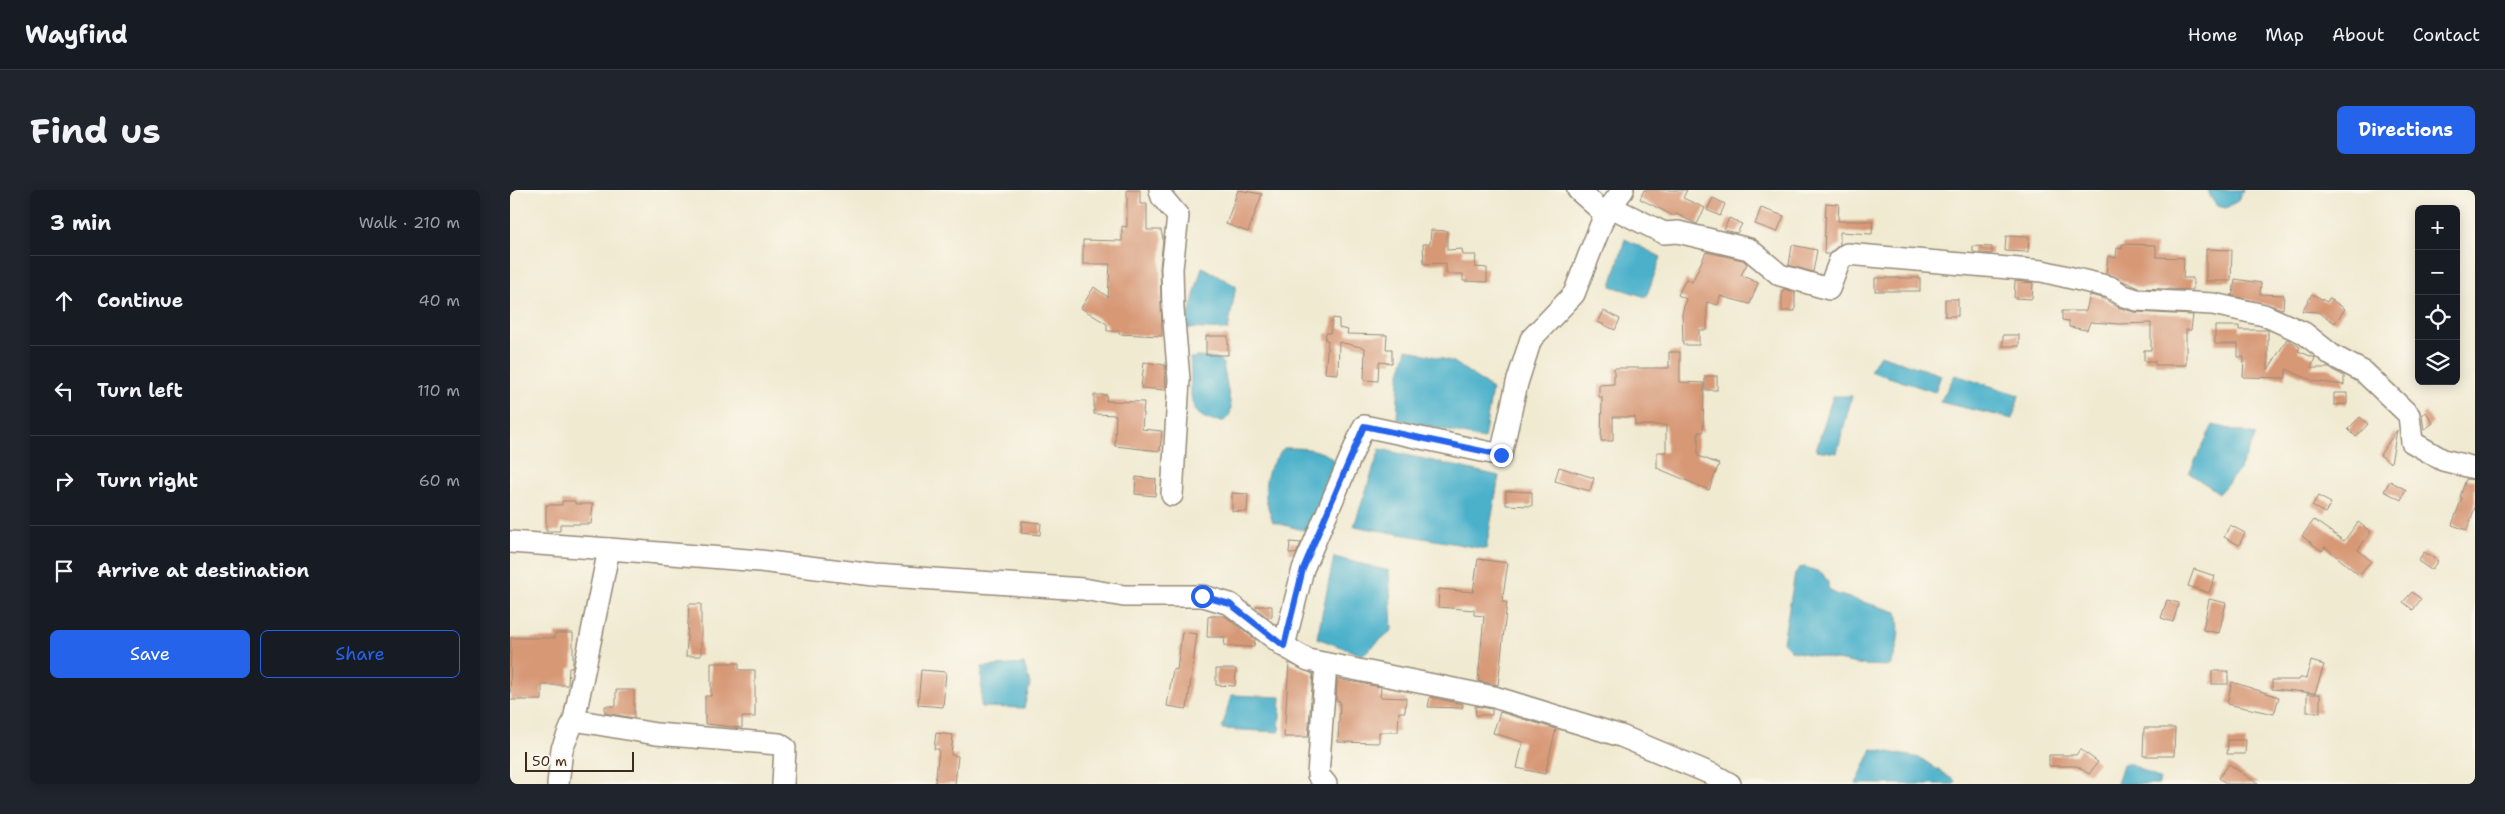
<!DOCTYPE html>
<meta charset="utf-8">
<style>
body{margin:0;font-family:"Shantell Sans",sans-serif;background:#20242c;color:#f1f3f6}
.controls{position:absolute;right:15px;top:15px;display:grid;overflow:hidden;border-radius:8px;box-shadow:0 2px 12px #0003}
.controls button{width:45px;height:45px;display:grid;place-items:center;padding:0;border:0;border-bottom:1px solid #363941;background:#171b24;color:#f1f3f6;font:25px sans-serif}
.scale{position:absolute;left:15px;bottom:12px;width:109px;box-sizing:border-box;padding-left:5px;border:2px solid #3b2a1e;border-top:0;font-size:14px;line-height:18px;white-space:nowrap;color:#3b2a1e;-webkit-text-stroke:4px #fbf7ec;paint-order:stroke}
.stop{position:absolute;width:15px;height:15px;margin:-11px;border:4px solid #2563eb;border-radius:50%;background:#fff}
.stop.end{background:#2563eb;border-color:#fff;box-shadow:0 1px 5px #0008}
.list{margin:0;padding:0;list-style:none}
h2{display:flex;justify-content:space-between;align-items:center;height:65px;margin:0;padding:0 20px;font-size:21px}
h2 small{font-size:16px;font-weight:400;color:#9ea1a6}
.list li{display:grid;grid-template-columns:32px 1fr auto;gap:15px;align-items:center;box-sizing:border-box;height:90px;padding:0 20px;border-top:1px solid #363941}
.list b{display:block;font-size:19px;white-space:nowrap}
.list em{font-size:16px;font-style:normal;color:#9ea1a6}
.actions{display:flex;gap:10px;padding:15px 20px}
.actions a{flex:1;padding:11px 0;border:1px solid #2563eb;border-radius:8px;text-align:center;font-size:18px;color:#2563eb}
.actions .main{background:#2563eb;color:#fff}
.icon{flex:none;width:28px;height:28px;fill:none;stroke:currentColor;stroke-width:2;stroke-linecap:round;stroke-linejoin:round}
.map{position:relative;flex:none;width:1965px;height:594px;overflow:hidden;border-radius:8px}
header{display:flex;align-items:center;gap:30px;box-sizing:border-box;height:70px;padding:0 25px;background:#171b24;border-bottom:1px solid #363941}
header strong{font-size:24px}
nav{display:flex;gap:28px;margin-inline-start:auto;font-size:18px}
.intro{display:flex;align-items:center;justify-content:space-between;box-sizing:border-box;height:120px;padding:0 30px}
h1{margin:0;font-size:35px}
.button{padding:12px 22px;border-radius:8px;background:#2563eb;color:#fff;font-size:18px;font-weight:700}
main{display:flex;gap:30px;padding:0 30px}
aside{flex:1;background:#171b24;border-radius:8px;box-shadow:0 2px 12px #0003}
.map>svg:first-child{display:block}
.water{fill:#4cb1cb;stroke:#446e74}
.building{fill:#d79876}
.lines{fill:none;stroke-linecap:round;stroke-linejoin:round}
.minor-casing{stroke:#968a78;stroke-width:24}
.minor{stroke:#fff;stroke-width:21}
.route{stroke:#2563eb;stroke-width:6}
</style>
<header>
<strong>Wayfind</strong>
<nav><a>Home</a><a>Map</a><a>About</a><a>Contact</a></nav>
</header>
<div class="intro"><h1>Find us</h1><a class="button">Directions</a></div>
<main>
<aside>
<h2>3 min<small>Walk · 210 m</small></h2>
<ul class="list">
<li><svg class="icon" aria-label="ahead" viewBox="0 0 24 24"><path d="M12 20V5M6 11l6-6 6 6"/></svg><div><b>Continue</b></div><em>40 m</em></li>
<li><svg class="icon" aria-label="left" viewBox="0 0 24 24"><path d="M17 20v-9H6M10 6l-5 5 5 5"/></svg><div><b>Turn left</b></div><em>110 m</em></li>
<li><svg class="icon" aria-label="right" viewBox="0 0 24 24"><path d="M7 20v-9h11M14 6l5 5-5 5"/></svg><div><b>Turn right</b></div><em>60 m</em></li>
<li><svg class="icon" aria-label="arrive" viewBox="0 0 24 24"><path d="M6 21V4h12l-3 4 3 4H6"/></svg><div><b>Arrive at destination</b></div></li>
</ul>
<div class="actions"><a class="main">Save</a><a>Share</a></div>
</aside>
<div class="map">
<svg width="1965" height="594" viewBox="0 0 1965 594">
<rect width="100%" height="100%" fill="#fbf7ec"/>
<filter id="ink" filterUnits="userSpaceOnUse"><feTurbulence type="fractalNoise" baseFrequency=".02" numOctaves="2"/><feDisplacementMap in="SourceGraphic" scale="10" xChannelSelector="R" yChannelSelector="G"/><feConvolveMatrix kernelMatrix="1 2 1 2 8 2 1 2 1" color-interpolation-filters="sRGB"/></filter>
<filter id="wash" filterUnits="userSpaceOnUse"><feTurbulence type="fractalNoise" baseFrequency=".0096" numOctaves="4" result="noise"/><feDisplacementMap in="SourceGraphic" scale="20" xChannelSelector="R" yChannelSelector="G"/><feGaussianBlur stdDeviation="1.12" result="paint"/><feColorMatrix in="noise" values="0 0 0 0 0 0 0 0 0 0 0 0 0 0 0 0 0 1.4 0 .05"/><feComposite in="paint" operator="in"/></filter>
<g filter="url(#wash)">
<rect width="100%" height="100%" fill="#f0ead1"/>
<!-- water -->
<g class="water">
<path d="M 1698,0 L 1733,0 L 1729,10 L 1716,18 L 1707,16 L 1701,8 Z"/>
<path d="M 1115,49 L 1151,67 L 1136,107 L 1101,96 Z"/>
<path d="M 692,77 L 726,96 L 718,140 L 675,138 Z"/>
<path d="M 897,159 L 944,172 L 982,199 L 974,249 L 887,229 L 889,187 Z"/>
<path d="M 1370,165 L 1431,185 L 1425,202 L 1360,181 Z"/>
<path d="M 689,167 L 709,169 L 713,174 L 721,217 L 720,224 L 714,231 C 670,231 684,199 680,168 Z"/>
<path d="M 1445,185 L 1509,205 L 1503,229 L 1430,212 Z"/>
<path d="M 1323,206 L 1342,206 L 1327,263 L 1306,260 Z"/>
<path d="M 1703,235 L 1746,245 L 1730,279 L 1709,303 L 1679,283 Z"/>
<path d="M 774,258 C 794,258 813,258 827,273 L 809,337 L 797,341 L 763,332 C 751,300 752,283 774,258 Z"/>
<path d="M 870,259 L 989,286 L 976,359 L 844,336 Z"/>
<path d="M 824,367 L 879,381 L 882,440 L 852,465 L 807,448 Z"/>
<path d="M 1295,377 L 1312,383 L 1318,392 L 1318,398 L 1326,404 L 1387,422 C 1391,440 1388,460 1380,476 L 1352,475 L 1282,461 L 1273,452 L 1285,384 L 1289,378 Z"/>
<path d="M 514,474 L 520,494 L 514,518 L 471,517 L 472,477 Z"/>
<path d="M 721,505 L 771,507 L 769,542 L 712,539 Z"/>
<path d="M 1362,559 L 1410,568 L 1445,591 L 1444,594 L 1346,594 Z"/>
<path d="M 1613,574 L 1621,574 L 1650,589 L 1649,594 L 1607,594 Z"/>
</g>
<g id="blocks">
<!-- building -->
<g class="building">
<path d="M 617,0 L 630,0 L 630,14 L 637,14 L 637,40 L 651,40 L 653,49 L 650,78 L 652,146 L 609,144 L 609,141 L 597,141 L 597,134 L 571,118 L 584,97 L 598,107 L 600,74 L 573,74 L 573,50 L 612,51 L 612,36 L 617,37 Z"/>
<path d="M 728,0 L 752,4 L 738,42 L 716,34 Z"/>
<path d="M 1134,0 L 1177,0 L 1173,8 L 1195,18 L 1187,34 L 1166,24 L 1164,26 L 1130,9 Z"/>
<path d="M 1203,8 L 1215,14 L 1210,26 L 1197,20 Z"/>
<path d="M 1316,13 L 1329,14 L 1328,31 L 1363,31 L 1362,44 L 1330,42 L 1330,54 L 1319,64 L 1314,64 Z"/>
<path d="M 1251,18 L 1274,26 L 1267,42 L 1245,34 Z"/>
<path d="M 1219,28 L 1232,34 L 1227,43 L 1214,40 Z"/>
<path d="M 921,40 L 937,41 L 937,60 L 952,59 L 953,65 L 966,65 L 965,77 L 977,78 L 977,92 L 953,91 L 953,84 L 936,84 L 936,73 L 914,74 L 913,54 L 920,54 Z"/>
<path d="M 1496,46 L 1519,47 L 1518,62 L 1495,61 Z"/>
<path d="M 1612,54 L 1646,55 L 1646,67 L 1674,68 L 1673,88 L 1683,88 L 1683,100 L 1629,98 L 1596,83 L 1598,66 L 1606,68 L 1607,58 L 1612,59 Z"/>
<path d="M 1282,55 L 1307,60 L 1303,82 L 1279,75 Z"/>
<path d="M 1463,56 L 1482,57 L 1482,64 L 1463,62 Z"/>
<path d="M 1696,59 L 1722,60 L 1721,91 L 1696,91 Z"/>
<path d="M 1196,62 L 1233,70 L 1237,74 L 1231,85 L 1248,93 L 1240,114 L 1210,106 L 1208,115 L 1197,112 L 1197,140 L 1189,140 L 1189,155 L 1173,155 L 1172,123 L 1176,109 L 1168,105 L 1176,89 L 1182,92 Z"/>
<rect x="1365" y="88" width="45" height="13"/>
<path d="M 1725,89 L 1751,93 L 1750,104 L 1774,105 L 1773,119 L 1720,105 L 1723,104 Z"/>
<path d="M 1505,91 L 1523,93 L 1522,109 L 1504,108 Z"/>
<path d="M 1274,99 L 1285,102 L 1285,121 L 1272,121 L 1272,103 Z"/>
<path d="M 1802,104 L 1817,112 L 1819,108 L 1835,119 L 1825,133 L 1808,122 L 1792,121 Z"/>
<path d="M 1580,105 L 1595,109 L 1607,117 L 1624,122 L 1683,125 L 1681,140 L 1676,140 L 1676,175 L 1645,175 L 1645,171 L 1634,171 L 1634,160 L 1641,160 L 1641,133 L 1609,134 L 1580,132 L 1577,140 L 1559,137 L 1559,131 L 1552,130 L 1552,121 L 1576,121 Z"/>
<rect x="1435" y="109" width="13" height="17"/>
<path d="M 1094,121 L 1110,129 L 1105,140 L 1088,132 Z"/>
<path d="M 823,128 L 829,129 L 829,138 L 838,140 L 837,144 L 877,145 L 876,159 L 882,159 L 882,173 L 869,172 L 868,191 L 854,190 L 855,158 L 829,152 L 828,184 L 815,183 L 818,150 L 815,150 L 816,143 L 820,143 Z"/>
<path d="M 1705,136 L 1729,136 L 1729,140 L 1758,140 L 1758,180 L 1777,149 L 1790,157 L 1788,161 L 1805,168 L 1801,178 L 1819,178 L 1834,186 L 1834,195 L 1803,191 L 1776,179 L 1776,188 L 1733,187 L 1734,167 L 1728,167 L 1728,154 L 1705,154 Z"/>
<rect x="1493" y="145" width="16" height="11"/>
<rect x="696" y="146" width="22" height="19"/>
<path d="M 1159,162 L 1170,162 L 1170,192 L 1194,193 L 1193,242 L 1188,242 L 1188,266 L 1209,274 L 1199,300 L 1147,278 L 1147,262 L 1156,262 L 1156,235 L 1125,235 L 1125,227 L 1103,227 L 1103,251 L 1091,251 L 1092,207 L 1089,207 L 1089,195 L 1104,194 L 1104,178 L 1159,178 Z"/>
<path d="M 634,172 L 655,175 L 656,200 L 631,198 Z"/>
<rect x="1195" y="186" width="12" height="14"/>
<path d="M 1824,203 L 1837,203 L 1837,214 L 1824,215 Z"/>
<path d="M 584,205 L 597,205 L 596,211 L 634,212 L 632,239 L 652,241 L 650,261 L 605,256 L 606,225 L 584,224 Z"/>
<path d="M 1916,222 L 1923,233 L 1914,240 L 1912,225 Z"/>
<path d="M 1850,227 L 1858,234 L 1846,247 L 1838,239 Z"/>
<path d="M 1887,240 L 1881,273 L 1870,265 Z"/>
<path d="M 1049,277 L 1084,288 L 1080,301 L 1045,291 Z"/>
<path d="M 626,287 L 646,289 L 645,306 L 625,304 Z"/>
<path d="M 1956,289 L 1965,290 L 1965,317 L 1957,340 L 1942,335 L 1952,308 L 1950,307 Z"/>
<path d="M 1880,291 L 1896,300 L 1891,310 L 1874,301 Z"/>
<path d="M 996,301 L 1022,302 L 1022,316 L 996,315 Z"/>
<path d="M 722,303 L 738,304 L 737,322 L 722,321 Z"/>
<path d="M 1808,306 L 1821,313 L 1815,323 L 1802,316 Z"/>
<path d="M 52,311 L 65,311 L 65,314 L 83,314 L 81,334 L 50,334 L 50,341 L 36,341 L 36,315 L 52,315 Z"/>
<path d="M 1804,330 L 1834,351 L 1848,332 L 1861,342 L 1848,360 L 1861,371 L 1849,385 L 1815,357 L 1812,361 L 1792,346 Z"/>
<path d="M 512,331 L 531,333 L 530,345 L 511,343 Z"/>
<path d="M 1720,335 L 1735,343 L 1729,355 L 1714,347 Z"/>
<path d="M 780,352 L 791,353 L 786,364 L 779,363 Z"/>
<path d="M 1914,362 L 1928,371 L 1921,380 L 1908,371 Z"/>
<path d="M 968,369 L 998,373 L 992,412 L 997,412 L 988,495 L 968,491 L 974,426 L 964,425 L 964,420 L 928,417 L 929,399 L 963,402 Z"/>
<path d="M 1684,379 L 1705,386 L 1699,403 L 1678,396 Z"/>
<path d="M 1902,402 L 1911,409 L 1903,420 L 1893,412 Z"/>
<path d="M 1699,409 L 1716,413 L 1709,443 L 1693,440 Z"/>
<path d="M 1657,410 L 1669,413 L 1663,432 L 1651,428 Z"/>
<path d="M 179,414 L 191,414 L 191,466 L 176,466 Z"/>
<path d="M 746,416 L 762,416 L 762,427 L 757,427 L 746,418 Z"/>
<path d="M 702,426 L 715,426 L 745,449 L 744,457 L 714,456 L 715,447 L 697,447 L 698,427 Z"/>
<path d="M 672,442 L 687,444 L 677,519 L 657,516 L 663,479 L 667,480 Z"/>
<path d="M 45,443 L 63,443 L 63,471 L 62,478 L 59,478 L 58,495 L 32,495 L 32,510 L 0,510 L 1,448 L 45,448 Z"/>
<path d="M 1801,471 L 1814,475 L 1805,503 L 1762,499 L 1762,490 L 1789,490 L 1790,488 L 1796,488 Z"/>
<path d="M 201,473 L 229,473 L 229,480 L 245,480 L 245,527 L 232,527 L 232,538 L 195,534 L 195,506 L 201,506 Z"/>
<path d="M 779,473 L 803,484 L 798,547 L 774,547 Z"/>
<path d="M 706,479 L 726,479 L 725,496 L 706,495 Z"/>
<path d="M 411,480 L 436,482 L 433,517 L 408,515 Z"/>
<rect x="1702" y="481" width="16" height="13"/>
<path d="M 827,489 L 871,497 L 870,507 L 896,508 L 895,522 L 889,522 L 888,542 L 869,542 L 869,553 L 828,552 L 830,511 L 826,511 Z"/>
<path d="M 1722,492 L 1769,507 L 1764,524 L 1717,514 Z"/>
<path d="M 106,500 L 124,500 L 124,528 L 95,523 L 95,516 L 106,516 Z"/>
<rect x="1797" y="504" width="13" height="18"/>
<path d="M 920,507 L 953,514 L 952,518 L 918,517 Z"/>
<path d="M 965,516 L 982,519 L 982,525 L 966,525 Z"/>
<path d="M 990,522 L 1046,539 L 1035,584 L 1007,578 L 1013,552 L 983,543 Z"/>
<path d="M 1634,538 L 1665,538 L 1664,566 L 1633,566 Z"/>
<path d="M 426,543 L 443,545 L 441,565 L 448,566 L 445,594 L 425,594 L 429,559 L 424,559 Z"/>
<path d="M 1718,550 L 1736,550 L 1735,564 L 1717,564 Z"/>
<path d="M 1570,559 L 1588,572 L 1579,584 L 1567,576 L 1539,576 L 1539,565 L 1566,565 Z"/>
<path d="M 1719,574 L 1748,594 L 1717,594 L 1709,588 Z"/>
</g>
</g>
</g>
<g filter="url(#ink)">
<use href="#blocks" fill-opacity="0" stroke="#968a78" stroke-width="1"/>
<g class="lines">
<defs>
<g id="minor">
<path d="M 650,0 L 652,7 L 668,26 L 662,78 L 663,119 L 669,190 L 662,305"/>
<path d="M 1068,0 L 1095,24"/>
<path d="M 1101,17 L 1154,43 L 1168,42 L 1239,59 L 1270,85 L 1319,99 L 1330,70 L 1337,64 L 1532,81 L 1600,97 L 1614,106 L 1627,110 L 1703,114 L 1754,125 L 1794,143 L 1823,166 L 1854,182 L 1899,225 L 1902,252 L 1933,270 L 1965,278"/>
<path d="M 0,352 L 99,359"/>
<path d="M 774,456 L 793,379 L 854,236 L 991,265 L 1007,193 L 1021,149 L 1064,104 L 1095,24 L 1113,0"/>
<path d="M 816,474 L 808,585 L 816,594"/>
<path d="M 48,594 L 52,559 L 64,530"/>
<path d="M 273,594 L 275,558 L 269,554 L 146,544 L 64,530 L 99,359 L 250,371 L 364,385 L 573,399 L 614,406 L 693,406 L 720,414 L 774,456 L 798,470 L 984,507 L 1111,546 L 1204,585 L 1220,594"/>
</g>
</defs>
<!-- minor casing -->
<use href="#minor" class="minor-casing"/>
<!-- minor -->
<use href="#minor" class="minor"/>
</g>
</g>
<g class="lines" filter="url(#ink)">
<!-- route -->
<path class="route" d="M 692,406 L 720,414 L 774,456 L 793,379 L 854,236 L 991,265"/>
</g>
</svg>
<div class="controls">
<button>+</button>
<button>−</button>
<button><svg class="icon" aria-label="locate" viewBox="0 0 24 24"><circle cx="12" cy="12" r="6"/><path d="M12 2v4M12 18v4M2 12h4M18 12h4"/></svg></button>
<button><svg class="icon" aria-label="layers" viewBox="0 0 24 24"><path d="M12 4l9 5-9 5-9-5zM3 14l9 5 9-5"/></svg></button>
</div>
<div class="scale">50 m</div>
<div class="stop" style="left:692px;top:406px"></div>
<div class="stop end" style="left:991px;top:265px"></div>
</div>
</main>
